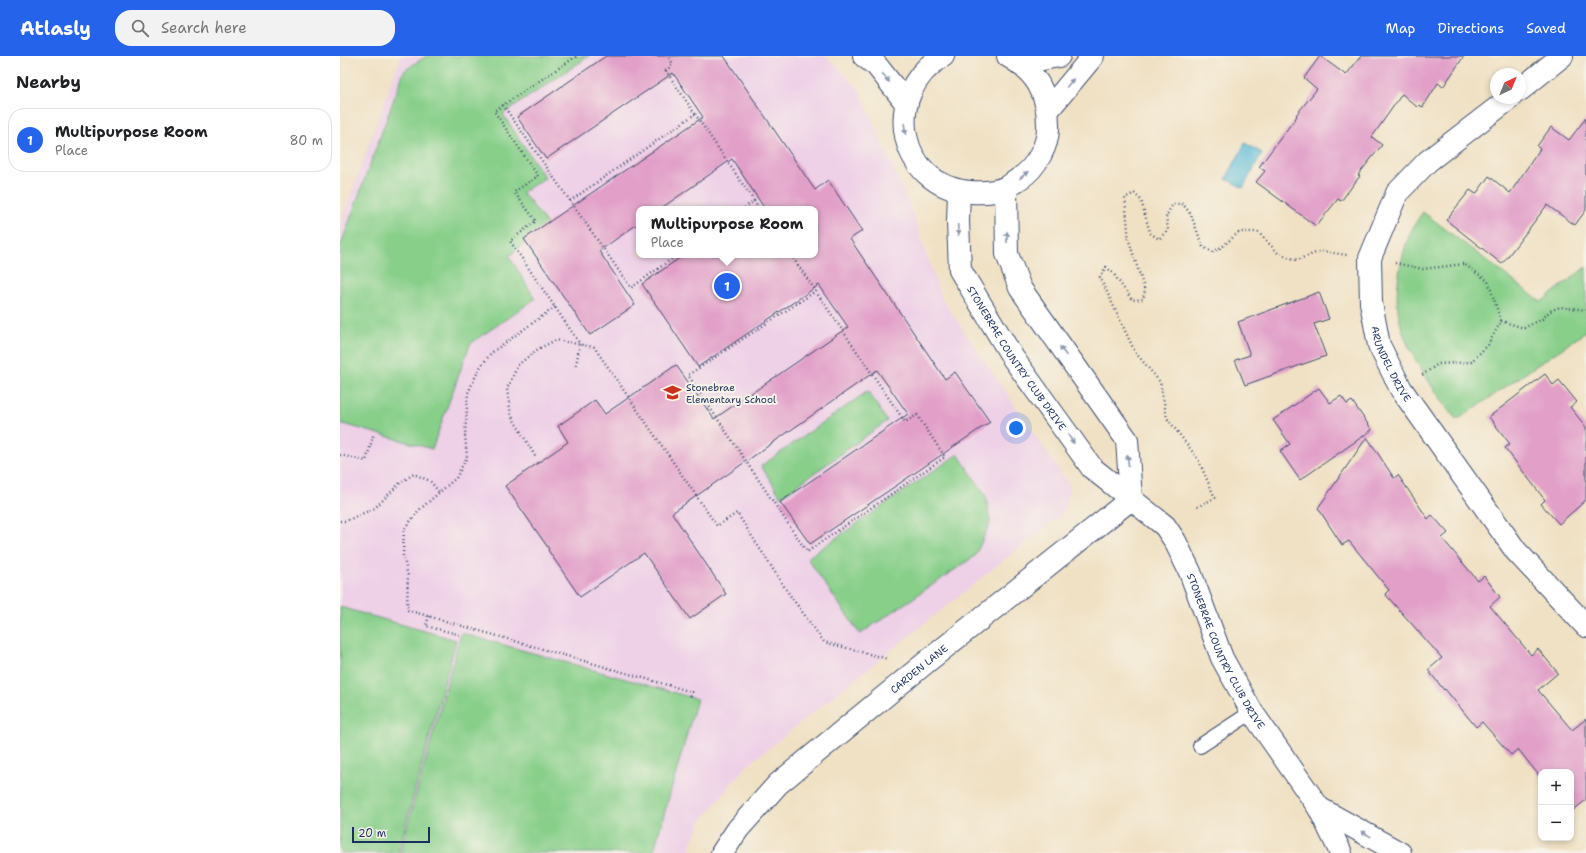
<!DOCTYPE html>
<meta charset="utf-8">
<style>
body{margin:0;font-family:"Shantell Sans",sans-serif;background:#f2f2f2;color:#202124}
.controls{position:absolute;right:12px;bottom:12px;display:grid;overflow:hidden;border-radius:8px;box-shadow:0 2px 6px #0003}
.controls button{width:36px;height:36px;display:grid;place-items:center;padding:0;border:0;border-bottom:1px solid #e0e0e0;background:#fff;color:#202124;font:20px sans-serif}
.compass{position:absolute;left:1150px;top:12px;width:36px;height:36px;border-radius:50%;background:#fff;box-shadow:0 2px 6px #0003;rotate:43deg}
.scale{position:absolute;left:12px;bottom:10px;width:78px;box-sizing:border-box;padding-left:4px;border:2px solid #1b2f5e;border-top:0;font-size:11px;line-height:14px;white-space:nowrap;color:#1b2f5e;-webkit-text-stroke:3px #f7f3e8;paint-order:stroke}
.you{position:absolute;left:676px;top:372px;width:14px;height:14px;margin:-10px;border:3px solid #fff;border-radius:50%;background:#1a73e8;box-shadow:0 0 0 6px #1a73e833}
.badge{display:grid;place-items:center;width:26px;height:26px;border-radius:50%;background:#2563eb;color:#fff;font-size:13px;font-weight:700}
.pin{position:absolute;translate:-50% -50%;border:2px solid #fff;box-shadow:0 1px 4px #0006}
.popup{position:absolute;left:296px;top:150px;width:182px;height:52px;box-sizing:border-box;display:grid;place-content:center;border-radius:8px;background:#fff;filter:drop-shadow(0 1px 3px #0005);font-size:13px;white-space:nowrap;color:#757577}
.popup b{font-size:15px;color:#202124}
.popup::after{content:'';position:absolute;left:50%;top:100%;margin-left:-8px;border:8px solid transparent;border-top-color:#fff}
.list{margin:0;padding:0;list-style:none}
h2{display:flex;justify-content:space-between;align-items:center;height:52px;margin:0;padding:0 16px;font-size:17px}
h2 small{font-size:13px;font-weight:400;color:#757577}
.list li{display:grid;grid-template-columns:26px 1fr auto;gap:12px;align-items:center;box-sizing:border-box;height:64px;margin:0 8px 8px;padding:0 8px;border:1px solid #e0e0e0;border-radius:16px}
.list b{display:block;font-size:15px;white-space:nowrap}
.list p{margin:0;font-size:13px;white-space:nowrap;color:#757577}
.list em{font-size:13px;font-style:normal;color:#757577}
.icon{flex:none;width:22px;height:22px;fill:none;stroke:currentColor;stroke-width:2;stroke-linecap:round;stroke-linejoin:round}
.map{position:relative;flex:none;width:1246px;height:797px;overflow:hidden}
header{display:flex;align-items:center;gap:24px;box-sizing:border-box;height:56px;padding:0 20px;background:#2563eb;color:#fff}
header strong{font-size:19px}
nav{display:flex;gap:22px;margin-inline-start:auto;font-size:14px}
.search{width:280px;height:36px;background:#f2f2f2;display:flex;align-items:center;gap:10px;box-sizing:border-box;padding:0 14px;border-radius:16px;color:#757577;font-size:15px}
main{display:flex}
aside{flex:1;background:#fff}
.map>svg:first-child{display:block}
.built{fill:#eed0e7;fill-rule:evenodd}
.green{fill:#88cf8a;stroke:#527f74}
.water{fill:#58bbd6;stroke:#3a759a}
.building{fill:#e2a0c9}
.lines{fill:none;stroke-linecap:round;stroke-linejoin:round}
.service-casing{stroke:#3b4a6d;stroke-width:16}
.minor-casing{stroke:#3b4a6d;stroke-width:24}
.secondary-casing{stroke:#3b4a6d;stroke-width:24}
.path{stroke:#3b4a6d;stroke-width:2.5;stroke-dasharray:1 3;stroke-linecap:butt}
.service{stroke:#fff;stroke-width:14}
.minor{stroke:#fff;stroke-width:22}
.secondary{stroke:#fff;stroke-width:22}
.oneway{fill:#8d97ae}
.labels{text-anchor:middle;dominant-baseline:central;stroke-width:4;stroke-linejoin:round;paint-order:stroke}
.street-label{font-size:10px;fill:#1b2f5e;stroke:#f7f3e8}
.poi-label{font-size:10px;fill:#1b2f5e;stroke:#f7f3e8;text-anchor:start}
</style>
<header>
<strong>Atlasly</strong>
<div class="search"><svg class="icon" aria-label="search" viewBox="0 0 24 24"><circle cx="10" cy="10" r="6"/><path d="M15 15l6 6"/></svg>Search here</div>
<nav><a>Map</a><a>Directions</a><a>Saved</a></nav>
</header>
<main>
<aside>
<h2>Nearby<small></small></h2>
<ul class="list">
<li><span class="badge">1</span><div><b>Multipurpose Room</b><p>Place</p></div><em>80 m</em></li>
</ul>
</aside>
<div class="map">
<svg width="1246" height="797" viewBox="0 0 1246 797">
<rect width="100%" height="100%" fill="#f7f3e8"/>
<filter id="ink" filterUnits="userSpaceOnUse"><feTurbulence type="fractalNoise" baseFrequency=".025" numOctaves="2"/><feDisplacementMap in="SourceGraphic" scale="8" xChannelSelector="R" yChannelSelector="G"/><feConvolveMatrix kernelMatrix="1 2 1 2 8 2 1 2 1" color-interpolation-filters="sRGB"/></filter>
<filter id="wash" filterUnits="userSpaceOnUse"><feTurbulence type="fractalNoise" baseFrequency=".012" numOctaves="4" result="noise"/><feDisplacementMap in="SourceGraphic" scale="16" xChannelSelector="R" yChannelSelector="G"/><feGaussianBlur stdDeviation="0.9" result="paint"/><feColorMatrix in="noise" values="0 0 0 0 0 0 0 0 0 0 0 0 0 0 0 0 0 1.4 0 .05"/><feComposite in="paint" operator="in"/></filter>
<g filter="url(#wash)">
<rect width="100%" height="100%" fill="#f0e1c4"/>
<!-- built -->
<path class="built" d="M 61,0 L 486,0 L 519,33 L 572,156 L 602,243 L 730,430 L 724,456 L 403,713 L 360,767 L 348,797 L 0,797 L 0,168 ZM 299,153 L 475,153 L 475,199 L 299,199 Z"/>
<!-- green -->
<g class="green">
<path d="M 86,0 L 249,0 L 163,58 L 205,122 L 182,136 L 207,168 L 169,200 L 195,243 L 130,288 L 92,393 L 0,367 L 0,191 L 64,15 Z"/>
<path d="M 1083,156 L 1201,246 L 1246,211 L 1246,276 L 1117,364 C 1106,352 1097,338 1088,324 C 1061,283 1050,253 1062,203 C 1066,186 1072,170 1083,156 Z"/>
<path d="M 528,335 L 547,365 L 441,441 L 421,410 Z"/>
<path d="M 618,398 L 646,440 L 650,467 L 635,500 L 520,578 L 467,502 Z"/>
<path d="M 0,551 L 116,584 L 58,797 L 0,797 Z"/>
<path d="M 121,577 L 357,643 L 313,797 L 60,797 Z"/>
</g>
<!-- water -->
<path class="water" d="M 905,87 L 922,97 L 903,132 L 886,123 Z"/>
<g id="blocks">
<!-- building -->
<g class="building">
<path d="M 266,0 L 384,0 L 475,134 L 488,124 L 522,175 L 510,183 L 605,323 L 615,316 L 650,366 L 470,488 L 440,446 L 568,358 L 537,314 L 332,457 L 386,538 L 350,563 L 304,497 L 240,541 L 208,494 L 209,493 L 165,430 L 228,386 L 218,370 L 255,344 L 265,358 L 336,309 L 374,363 L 508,271 L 479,229 L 358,311 L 302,228 L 344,199 L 475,199 L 475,153 L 425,153 L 392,103 L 320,153 L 299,153 L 299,167 L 259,195 L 295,249 L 250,279 L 184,183 L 363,61 L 333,17 L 206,103 L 177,61 Z"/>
<path d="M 980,0 L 1006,19 L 1021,0 L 1124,0 L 1103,31 L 1098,27 L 1083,51 L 1079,49 L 1077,51 L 1062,38 L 1032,81 L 1042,89 L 1018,119 L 1020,120 L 1001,145 L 998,143 L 976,170 L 916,126 L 925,115 L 919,111 L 957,60 L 956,59 L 977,33 L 964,22 Z"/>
<path d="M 1246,62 L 1246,154 L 1235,169 L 1207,149 L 1162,208 L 1106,164 L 1130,134 L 1136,138 L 1149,120 L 1170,137 L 1200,93 L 1197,90 L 1211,71 L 1229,84 Z"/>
<path d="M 979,236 L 989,263 L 974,268 L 986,300 L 905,329 L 895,304 L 910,299 L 898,266 Z"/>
<path d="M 1205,318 L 1213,329 L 1219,324 L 1237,346 L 1230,351 L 1246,371 L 1246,444 L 1219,468 L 1201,448 L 1205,444 L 1165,392 L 1170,388 L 1149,361 Z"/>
<path d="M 979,332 L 990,347 L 1001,340 L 1007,348 L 1012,345 L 1032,374 L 960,424 L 940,395 L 950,388 L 933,364 Z"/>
<path d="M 1027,381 L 1054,422 L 1058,419 L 1088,463 L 1092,459 L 1108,477 L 1102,482 L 1138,525 L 1144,520 L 1160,541 L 1150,550 L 1191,599 L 1198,593 L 1218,617 L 1198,634 L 1232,674 L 1246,663 L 1246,744 L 1231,756 L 1231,716 L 1201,716 L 1201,722 L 1178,693 L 1171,699 L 1142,666 L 1136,671 L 1105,633 L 1104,634 L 1088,614 L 1102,602 L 1045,538 L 1049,534 L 1009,485 L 1002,489 L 978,452 Z"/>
</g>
</g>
</g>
<g filter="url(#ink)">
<use href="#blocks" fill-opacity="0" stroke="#3b4a6d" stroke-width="1"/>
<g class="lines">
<defs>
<path id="service" d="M 860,690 L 912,656"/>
<g id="minor">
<path d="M 1180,34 L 1222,0"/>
<path id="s1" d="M 1170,42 L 1088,105 L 1057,137 L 1030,202 L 1031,247 L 1039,289 L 1061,333 L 1176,495 L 1246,570"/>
<path d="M 666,132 L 667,198 L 680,232 L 787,384 L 791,443"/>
<path id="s2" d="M 619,135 L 618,166 L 620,214 L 673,302 L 752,412 L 825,470 L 835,485 L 850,516 L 882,602 L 912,656 L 979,752 L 1001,797"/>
<path d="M 979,752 L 1060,797"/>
<path id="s3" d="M 382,797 L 398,773 L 438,728 L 589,604 L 791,443"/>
</g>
<g id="secondary">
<path d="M 524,0 L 537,10 L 566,47"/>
<path d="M 603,0 C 540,37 558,131 631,136 C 643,137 656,136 667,131 C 671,129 675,125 679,123 C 696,112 709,89 708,69 C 708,36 696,16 668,0"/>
<path d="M 681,7 L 719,0"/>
<path d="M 708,54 L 753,0"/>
</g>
</defs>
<!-- service casing -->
<use href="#service" class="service-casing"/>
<!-- minor casing -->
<use href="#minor" class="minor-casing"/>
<!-- secondary casing -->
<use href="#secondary" class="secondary-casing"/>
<!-- path -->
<g class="path">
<path d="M 163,49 L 291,232 L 337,199"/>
<path d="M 355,58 L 414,145 L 403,153"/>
<path d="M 230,145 L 355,58 L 326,15 L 333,8 L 328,0"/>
<path d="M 414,145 L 419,153"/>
<path d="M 451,199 L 565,366 L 577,359 L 605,401 L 467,496 L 348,319 L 476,235"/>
<path d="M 1055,207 L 1083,213 L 1124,208 L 1148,225 L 1161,265 L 1148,289 L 1131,306 L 1098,308 L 1081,320"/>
<path d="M 215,251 L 151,297 L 139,313 L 128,337 L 125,379 L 127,401 L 116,422 L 78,455 L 64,474 L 63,499 L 68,520 L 67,554 L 352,636 L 350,641"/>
<path d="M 1161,265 L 1184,272 L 1202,263 L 1210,255 L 1220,251 L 1246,254"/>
<path d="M 236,309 L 240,288 L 170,185 L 196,165 L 174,136 L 198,120 L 154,55 L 237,0"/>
<path d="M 0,399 L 26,405 L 34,377"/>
<path d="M 195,400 L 171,359 L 167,333 L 178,309 L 198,293 L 216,284 L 254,291 L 377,470 L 397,457 L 447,535 L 484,586 L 548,603"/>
<path d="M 857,451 L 875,442 L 858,403 L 827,362 L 820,326 L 795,296 L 760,221 L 766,211 L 773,217 L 792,244 L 803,243 L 805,235 L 789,185 L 785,142 L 794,137 L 801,144 L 810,177 L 819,183 L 828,174 L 826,160 L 833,148 L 843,148 L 851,159 L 863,191 L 873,196 L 883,190 L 899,176 L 918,176 L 939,198 L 957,204 L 981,195 L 1007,199"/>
<path d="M 0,465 L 6,465 L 35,452 L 61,426 L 74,418 L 90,425 L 99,436"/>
<path d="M 89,560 L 86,570 L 121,579"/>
</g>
<!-- service -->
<use href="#service" class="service"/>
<!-- minor -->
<use href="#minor" class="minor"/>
<!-- secondary -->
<use href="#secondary" class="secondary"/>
</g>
<!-- one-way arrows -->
<defs><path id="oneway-solid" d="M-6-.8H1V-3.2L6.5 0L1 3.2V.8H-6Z"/></defs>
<g class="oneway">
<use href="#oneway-solid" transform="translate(546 22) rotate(52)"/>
<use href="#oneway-solid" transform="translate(730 27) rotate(-50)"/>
<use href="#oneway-solid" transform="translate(565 73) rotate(81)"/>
<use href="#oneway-solid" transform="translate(684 119) rotate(-41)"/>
<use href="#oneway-solid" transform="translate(618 174) rotate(87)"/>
<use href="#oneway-solid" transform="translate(667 181) rotate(-90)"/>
<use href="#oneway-solid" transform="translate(723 295) rotate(-125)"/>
<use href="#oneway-solid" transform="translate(731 383) rotate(55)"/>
<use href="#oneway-solid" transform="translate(788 404) rotate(-94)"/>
<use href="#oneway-solid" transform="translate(1026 778) rotate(-151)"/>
</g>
</g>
<!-- icons -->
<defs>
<symbol id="school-bare" viewBox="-9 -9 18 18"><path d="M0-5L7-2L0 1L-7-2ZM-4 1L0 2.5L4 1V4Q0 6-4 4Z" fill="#c8321e" stroke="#f7f3e8" stroke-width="2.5" paint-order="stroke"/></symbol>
</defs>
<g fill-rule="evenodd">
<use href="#school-bare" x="320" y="324" width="25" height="25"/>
</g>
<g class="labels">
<!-- street labels -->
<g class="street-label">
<text stroke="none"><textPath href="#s2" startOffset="184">STONEBRAE COUNTRY CLUB DRIVE</textPath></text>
<text stroke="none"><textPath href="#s1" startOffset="328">ARUNDEL DRIVE</textPath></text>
<text stroke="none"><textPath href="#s2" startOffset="550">STONEBRAE COUNTRY CLUB DRIVE</textPath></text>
<text stroke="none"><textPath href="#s3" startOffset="271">CARDEN LANE</textPath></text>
</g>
<!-- poi labels -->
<g class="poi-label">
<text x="346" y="331">Stonebrae<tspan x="346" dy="12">Elementary School</tspan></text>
</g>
</g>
</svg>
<div class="controls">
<button>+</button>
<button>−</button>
</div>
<svg class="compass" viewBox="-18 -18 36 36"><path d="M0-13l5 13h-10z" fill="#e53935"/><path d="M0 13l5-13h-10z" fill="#757577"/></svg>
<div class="scale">20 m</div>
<div class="you"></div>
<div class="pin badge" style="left:387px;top:230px">1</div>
<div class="popup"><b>Multipurpose Room</b>Place</div>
</div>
</main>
